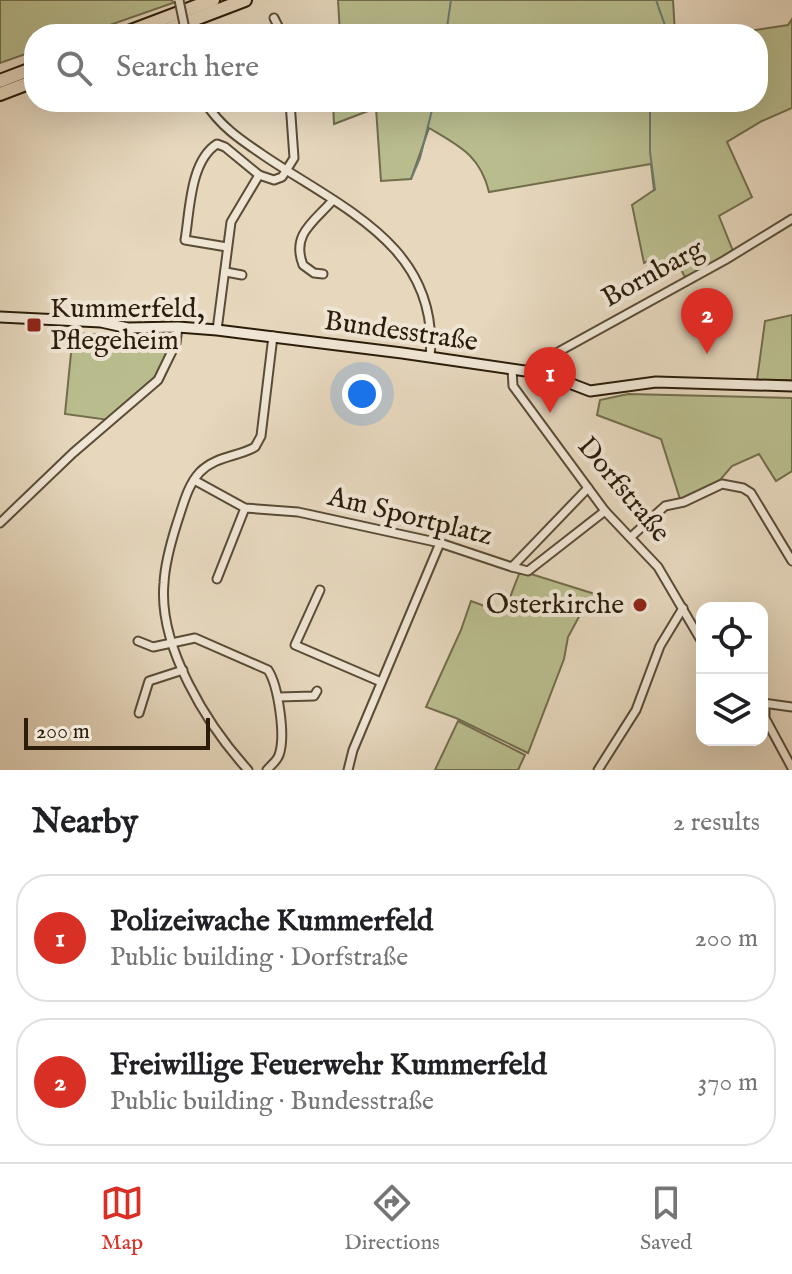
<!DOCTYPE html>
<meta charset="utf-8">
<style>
body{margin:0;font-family:"IM FELL English",serif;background:#f2f2f2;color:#202124}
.controls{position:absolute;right:24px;bottom:24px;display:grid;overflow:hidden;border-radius:16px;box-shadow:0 8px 32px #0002}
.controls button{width:72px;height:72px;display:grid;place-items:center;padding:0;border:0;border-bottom:2px solid #e0e0e0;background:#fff;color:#202124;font:40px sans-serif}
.scale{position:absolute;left:24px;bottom:20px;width:186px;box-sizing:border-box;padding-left:8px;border:4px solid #2b1d09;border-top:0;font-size:22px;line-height:28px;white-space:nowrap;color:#2b1d09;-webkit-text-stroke:6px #efe5d4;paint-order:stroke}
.you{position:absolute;left:362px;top:394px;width:28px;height:28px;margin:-20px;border:6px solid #fff;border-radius:50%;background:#1a73e8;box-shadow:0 0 0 12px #1a73e833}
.badge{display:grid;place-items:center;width:52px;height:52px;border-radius:50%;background:#d93025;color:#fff;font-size:26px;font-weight:700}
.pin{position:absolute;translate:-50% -66px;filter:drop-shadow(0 2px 4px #0008)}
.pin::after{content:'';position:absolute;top:42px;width:28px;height:24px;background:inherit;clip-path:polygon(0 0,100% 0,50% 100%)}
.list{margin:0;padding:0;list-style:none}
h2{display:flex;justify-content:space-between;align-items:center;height:104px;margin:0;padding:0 32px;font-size:34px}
h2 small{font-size:26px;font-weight:400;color:#757577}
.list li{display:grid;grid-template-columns:52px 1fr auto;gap:24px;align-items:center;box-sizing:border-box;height:128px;margin:0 16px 16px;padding:0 16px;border:2px solid #e0e0e0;border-radius:32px}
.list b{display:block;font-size:30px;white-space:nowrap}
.list p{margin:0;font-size:26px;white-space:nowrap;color:#757577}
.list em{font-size:26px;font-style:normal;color:#757577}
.icon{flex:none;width:44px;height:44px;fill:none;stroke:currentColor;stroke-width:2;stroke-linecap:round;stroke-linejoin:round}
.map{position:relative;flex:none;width:792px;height:770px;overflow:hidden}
.search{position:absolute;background:#fff;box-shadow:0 8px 32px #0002;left:24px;right:24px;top:24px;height:88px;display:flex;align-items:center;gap:20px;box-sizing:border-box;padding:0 28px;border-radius:32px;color:#757577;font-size:30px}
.sheet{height:392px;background:#fff}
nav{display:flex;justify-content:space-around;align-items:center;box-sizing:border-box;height:112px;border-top:2px solid #e0e0e0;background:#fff;font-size:22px;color:#757577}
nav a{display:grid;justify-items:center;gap:4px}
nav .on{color:#d93025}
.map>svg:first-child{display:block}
.green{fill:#b9bd8e;stroke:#726d4c;stroke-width:2}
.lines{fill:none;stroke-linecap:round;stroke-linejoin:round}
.stream{stroke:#6c7a71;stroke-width:2}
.street-casing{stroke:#5a4c36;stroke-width:11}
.secondary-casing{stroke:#2b1d09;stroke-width:13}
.highway-casing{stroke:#2b1d09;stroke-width:16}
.street{stroke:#efe5d4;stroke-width:7}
.secondary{stroke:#efe5d4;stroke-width:9}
.highway{stroke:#e6d7bd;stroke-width:12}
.street-bridge-casing{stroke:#5a4c36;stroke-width:11;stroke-linecap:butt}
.street-bridge{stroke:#efe5d4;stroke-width:7}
.poi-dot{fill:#8f2418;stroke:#efe5d4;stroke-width:3}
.labels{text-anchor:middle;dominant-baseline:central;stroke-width:8;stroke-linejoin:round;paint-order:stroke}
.street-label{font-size:28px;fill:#2b1d09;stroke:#efe5d4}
.poi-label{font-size:28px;fill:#2b1d09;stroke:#efe5d4;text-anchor:start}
</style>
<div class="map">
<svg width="792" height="770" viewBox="0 0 792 770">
<rect width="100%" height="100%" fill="#e6d7bd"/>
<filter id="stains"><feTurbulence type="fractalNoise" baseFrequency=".0025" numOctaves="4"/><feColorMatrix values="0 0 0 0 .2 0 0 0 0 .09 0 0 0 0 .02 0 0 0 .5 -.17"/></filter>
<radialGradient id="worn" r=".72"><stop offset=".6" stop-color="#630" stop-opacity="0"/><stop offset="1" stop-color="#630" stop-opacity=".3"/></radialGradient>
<!-- green -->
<g class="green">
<path d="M 0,0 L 172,0 L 173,3 L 84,34 L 34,34 L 34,51 L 0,63 Z"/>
<path d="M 338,0 L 673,0 L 675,34 L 340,34 Z"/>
<path d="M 792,19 L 792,108 L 762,121 L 727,142 L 752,197 L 719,216 L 733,251 L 686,279 L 675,258 L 660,264 L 656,257 L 644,263 L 632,205 L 654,190 L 651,164 L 489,192 C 480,155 459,146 429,128 L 411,179 L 381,181 L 376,108 L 334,124 L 333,102 L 758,102 L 758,34 L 729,34 L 788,25 Z"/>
<path d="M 792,315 L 792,380 L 757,380 L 765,321 Z"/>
<path d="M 73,333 L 173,339 L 173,342 L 156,379 L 109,420 L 65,414 Z"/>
<path d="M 628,394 L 792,398 L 792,471 L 776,481 L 759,454 L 732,466 L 720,480 L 680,499 L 661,439 L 597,415 L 600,400 Z"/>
<path d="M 519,574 L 531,574 L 598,595 L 592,612 L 581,613 L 568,637 L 564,659 L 528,753 L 456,718 L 426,707 L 461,630 L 471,601 L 504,613 Z"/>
<path d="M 458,721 L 525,755 L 518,770 L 435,770 Z"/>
</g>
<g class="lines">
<!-- stream -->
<g class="stream">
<path d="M 656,0 L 668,34"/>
<path d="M 446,34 L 451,0"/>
<path d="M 650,102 L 650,152 L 655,190"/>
<path d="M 411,179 L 420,158 L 434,102"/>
</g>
<defs>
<g id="street">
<path d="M 274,18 L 282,34"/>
<path d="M 205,102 C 221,128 244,142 269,159 C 346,210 440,249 430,357"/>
<path d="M 227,247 L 185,240 C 190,210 190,161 217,144 L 225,147 L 259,175"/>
<path d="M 226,272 L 242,275"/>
<path d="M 323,274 L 314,273 L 303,265 C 291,234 314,222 333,200"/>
<path d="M 217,330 L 231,222 L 259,175 L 274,180 L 282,177 L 294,158 L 290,102"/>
<path d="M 512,369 L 513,386 L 605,511 L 658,567 L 702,642"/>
<path d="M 546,374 L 549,357 L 725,260 L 792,219"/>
<path d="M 194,480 L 245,508 L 298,512 L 440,543 L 512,567 L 588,488"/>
<path d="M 0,523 L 73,453 L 158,380 L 176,343 L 178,327"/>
<path d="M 632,536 L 665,506 L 684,502 L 722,484 L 743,488 L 751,493 L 792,561"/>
<path d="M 512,567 L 528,571 L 605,511"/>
<path d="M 217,579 L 245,508"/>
<path d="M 320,590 L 295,645 L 381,682"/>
<path d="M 138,641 L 153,647 L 195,638 L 268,670 C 278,685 286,736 279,755 C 277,761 271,765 267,770"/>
<path d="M 278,697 L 314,696 L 317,691"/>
<path d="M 763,703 L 792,707"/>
<path d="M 765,704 L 765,718 L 792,768"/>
<path d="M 139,713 L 149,681 L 183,670"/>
<path d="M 248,770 C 207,725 158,646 164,583 C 165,562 171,542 177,523 C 183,506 187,486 200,472 C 216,456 237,457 255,447 L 261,436 L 273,336"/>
<path d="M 348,770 L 353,750 L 440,543"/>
<path d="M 598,770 L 636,710 L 660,646 L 683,608"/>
</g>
<path id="secondary" d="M 0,317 L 101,322 L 128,328 L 178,327 L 217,330 L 402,353 L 546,374 L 590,391 L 656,382 L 792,386"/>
<g id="highway">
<path d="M 123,34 L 213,0"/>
<path d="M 156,34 L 245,0"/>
<path d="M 0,81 L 34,68"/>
<path d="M 0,94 L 34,81"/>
</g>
</defs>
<!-- street casing -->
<use href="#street" class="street-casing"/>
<!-- secondary casing -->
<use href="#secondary" class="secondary-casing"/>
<!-- highway casing -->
<use href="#highway" class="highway-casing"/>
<!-- street -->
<use href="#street" class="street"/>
<!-- secondary -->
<use href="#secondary" class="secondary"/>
<!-- highway -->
<use href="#highway" class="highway"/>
<defs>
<path id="street-bridge" d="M 179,0 L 186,34"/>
</defs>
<!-- street-bridge casing -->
<use href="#street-bridge" class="street-bridge-casing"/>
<!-- street-bridge -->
<use href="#street-bridge" class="street-bridge"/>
</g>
<!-- markers -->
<g class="poi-dot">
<rect x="26" y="317" width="16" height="16" rx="4"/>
<circle cx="640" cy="605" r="8"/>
</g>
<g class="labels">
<!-- street labels -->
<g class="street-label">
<text transform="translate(653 274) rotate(-29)">Bornbarg</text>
<text transform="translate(401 332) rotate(8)">Bundesstraße</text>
<text transform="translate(623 490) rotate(50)">Dorfstraße</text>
<text transform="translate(410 517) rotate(14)">Am Sportplatz</text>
</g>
<!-- poi labels -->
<g class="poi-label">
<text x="50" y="309">Kummerfeld,<tspan x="50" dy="32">Pflegeheim</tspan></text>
<text x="624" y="605" text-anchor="end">Osterkirche</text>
</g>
</g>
<rect width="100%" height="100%" filter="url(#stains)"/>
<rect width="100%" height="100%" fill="url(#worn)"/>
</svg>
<div class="controls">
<button><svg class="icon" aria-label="locate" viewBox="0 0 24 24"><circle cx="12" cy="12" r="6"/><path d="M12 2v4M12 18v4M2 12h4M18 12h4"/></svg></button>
<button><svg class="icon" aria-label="layers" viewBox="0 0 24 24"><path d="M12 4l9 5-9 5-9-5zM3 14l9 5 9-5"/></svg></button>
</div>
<div class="scale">200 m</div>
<div class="you"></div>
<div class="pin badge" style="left:550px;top:413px">1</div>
<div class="pin badge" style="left:707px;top:354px">2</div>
<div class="search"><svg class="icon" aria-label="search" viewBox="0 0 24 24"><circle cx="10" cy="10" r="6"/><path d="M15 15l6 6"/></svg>Search here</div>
</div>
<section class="sheet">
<h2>Nearby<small>2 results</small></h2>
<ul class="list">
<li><span class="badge">1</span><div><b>Polizeiwache Kummerfeld</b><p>Public building · Dorfstraße</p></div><em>200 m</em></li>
<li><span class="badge">2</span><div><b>Freiwillige Feuerwehr Kummerfeld</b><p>Public building · Bundesstraße</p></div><em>370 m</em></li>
</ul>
</section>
<nav>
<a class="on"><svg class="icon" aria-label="map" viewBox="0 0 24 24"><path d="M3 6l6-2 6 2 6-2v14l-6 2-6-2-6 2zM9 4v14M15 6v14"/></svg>Map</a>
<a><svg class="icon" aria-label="directions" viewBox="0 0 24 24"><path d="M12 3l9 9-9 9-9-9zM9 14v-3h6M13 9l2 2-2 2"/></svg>Directions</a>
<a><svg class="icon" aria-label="saved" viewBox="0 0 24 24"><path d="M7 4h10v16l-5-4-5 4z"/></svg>Saved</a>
</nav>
